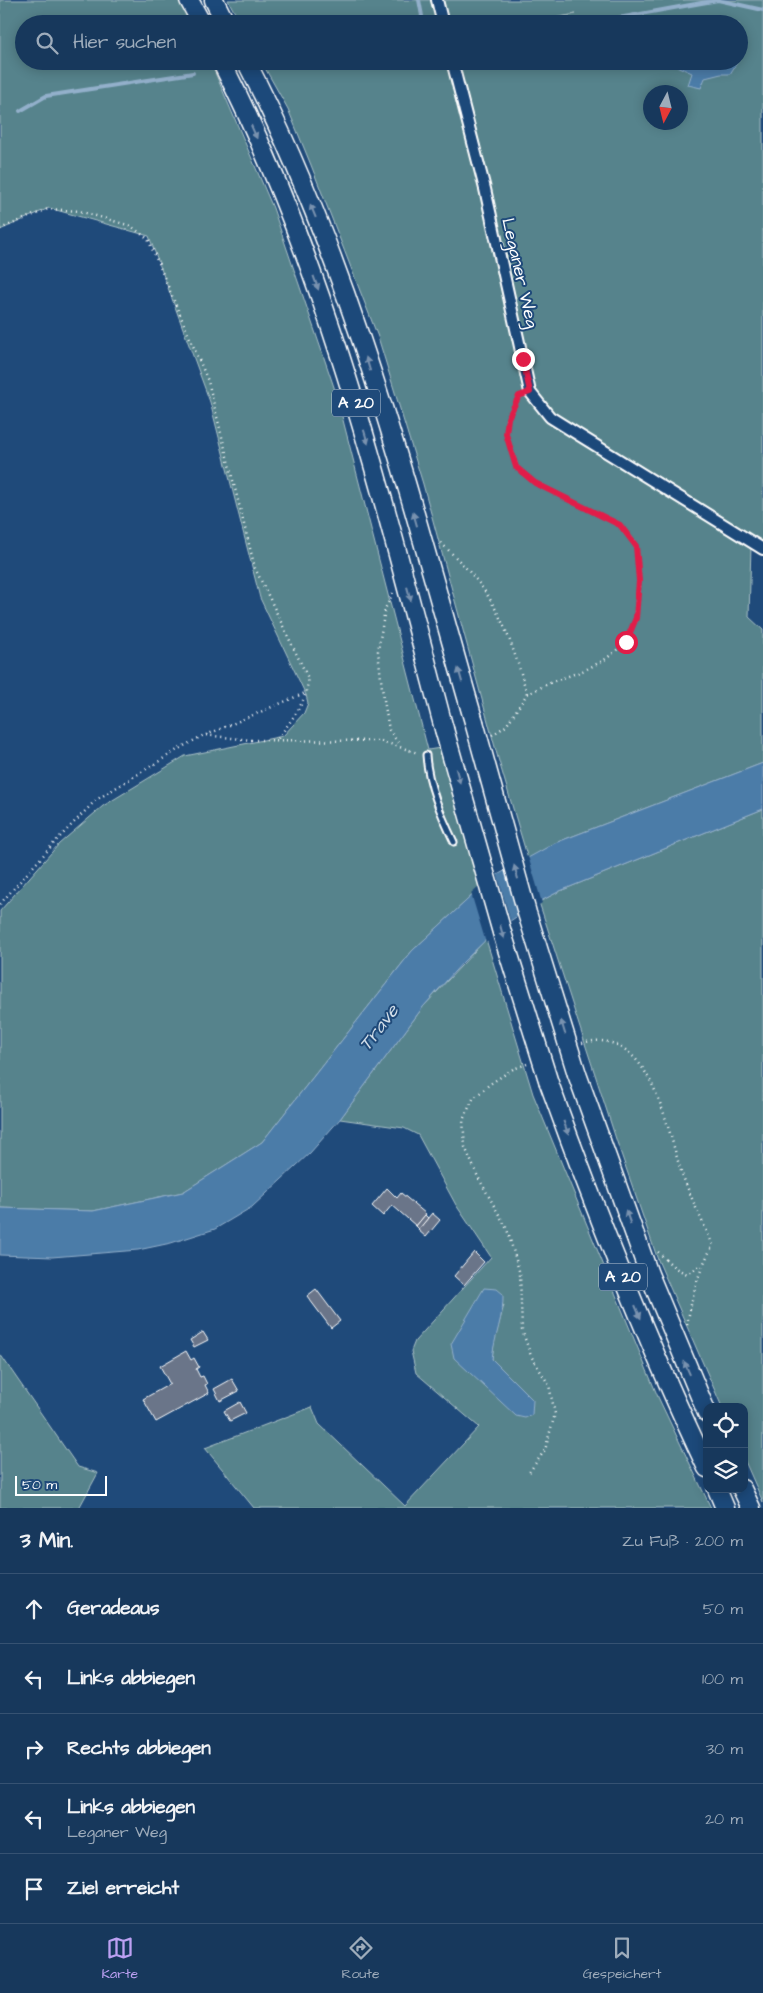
<!DOCTYPE html>
<html lang="de">
<meta charset="utf-8">
<style>
body{margin:0;font-family:"Architects Daughter",sans-serif;background:#244365;color:#f1f3f6}
.controls{position:absolute;right:15px;bottom:15px;display:grid;overflow:hidden;border-radius:10px;box-shadow:0 2px 12px #0003}
.controls button{width:45px;height:45px;display:grid;place-items:center;padding:0;border:0;border-bottom:1px solid #365272;background:#17385c;color:#f1f3f6;font:25px sans-serif}
.compass{position:absolute;left:643px;top:85px;width:45px;height:45px;border-radius:50%;background:#17385c;box-shadow:0 2px 12px #0003;rotate:187deg}
.scale{position:absolute;left:15px;bottom:12px;width:92px;box-sizing:border-box;padding-left:5px;border:2px solid #fff;border-top:0;font-size:14px;line-height:18px;white-space:nowrap;color:#fff;-webkit-text-stroke:4px #1f4a7a;paint-order:stroke}
.stop{position:absolute;width:15px;height:15px;margin:-11px;border:4px solid #e11d48;border-radius:50%;background:#fff}
.stop.end{background:#e11d48;border-color:#fff;box-shadow:0 1px 5px #0008}
.list{margin:0;padding:0;list-style:none}
h2{display:flex;justify-content:space-between;align-items:center;height:65px;margin:0;padding:0 20px;font-size:21px}
h2 small{font-size:16px;font-weight:400;color:#9eacbb}
.list li{display:grid;grid-template-columns:32px 1fr auto;gap:15px;align-items:center;box-sizing:border-box;height:70px;padding:0 20px;border-top:1px solid #365272}
.list b{display:block;font-size:19px;white-space:nowrap}
.list p{margin:0;font-size:16px;white-space:nowrap;color:#9eacbb}
.list em{font-size:16px;font-style:normal;color:#9eacbb}
.icon{flex:none;width:28px;height:28px;fill:none;stroke:currentColor;stroke-width:2;stroke-linecap:round;stroke-linejoin:round}
.map{position:relative;flex:none;width:763px;height:1508px;overflow:hidden}
.search{position:absolute;background:#17385c;box-shadow:0 2px 12px #0003;left:15px;right:15px;top:15px;height:55px;display:flex;align-items:center;gap:12px;box-sizing:border-box;padding:0 18px;border-radius:28px;color:#9eacbb;font-size:19px}
.sheet{height:415px;background:#17385c}
nav{display:flex;justify-content:space-around;align-items:center;box-sizing:border-box;height:70px;border-top:1px solid #365272;background:#17385c;font-size:14px;color:#9eacbb}
nav a{display:grid;justify-items:center;gap:2px}
nav .on{color:#bca0f2}
.map>svg:first-child{display:block}
.green{fill:#56838c;stroke:#aac1c6;fill-rule:evenodd}
.water{fill:#4b7ba8;stroke:#93b0cb}
.pier{fill:#1f4a7a}
.lines{fill:none;stroke-linecap:round;stroke-linejoin:round}
.stream{stroke:#93b0cb;stroke-width:4}
.building{fill:#6a7589;stroke:#fff}
.service-casing{stroke:#fff;stroke-width:9}
.minor-casing{stroke:#fff;stroke-width:14}
.motorway-casing{stroke:#fff;stroke-width:21}
.path{stroke:#fff;stroke-width:2.5;stroke-dasharray:1 4;stroke-linecap:butt}
.service{stroke:#1f4a7a;stroke-width:5}
.minor{stroke:#1f4a7a;stroke-width:10}
.motorway{stroke:#1f4a7a;stroke-width:18}
.motorway-bridge-casing{stroke:#fff;stroke-width:21;stroke-linecap:butt}
.motorway-bridge{stroke:#1f4a7a;stroke-width:18}
.oneway{fill:#7992af}
.route{stroke:#e11d48;stroke-width:6}
.labels{text-anchor:middle;dominant-baseline:central;stroke-width:4;stroke-linejoin:round;paint-order:stroke}
.shield{fill:#1f4a7a;stroke:#bcc9d7;stroke-width:1}
.shield-label{font-size:16px;font-weight:bold;fill:#fff}
.street-label{font-size:18px;fill:#fff;stroke:#1f4a7a}
.water-label{font-size:19px;font-style:italic;fill:#d2dee9;stroke:#1f4a7a}
</style>
<div class="map">
<svg width="763" height="1508" viewBox="0 0 763 1508">
<rect width="100%" height="100%" fill="#1f4a7a"/>
<filter id="ink" filterUnits="userSpaceOnUse"><feTurbulence type="fractalNoise" baseFrequency=".02" numOctaves="2"/><feDisplacementMap in="SourceGraphic" scale="10" xChannelSelector="R" yChannelSelector="G"/><feConvolveMatrix kernelMatrix="1 2 1 2 8 2 1 2 1" color-interpolation-filters="sRGB"/></filter>
<g filter="url(#ink)">
<!-- green -->
<g class="green">
<path d="M 0,0 L 180,0 L 194,24 L 24,24 L 24,61 L 210,61 L 273,208 L 336,393 L 428,750 L 453,746 L 490,879 L 412,951 L 262,1142 L 183,1192 L 93,1211 L 0,1208 L 0,911 L 59,844 L 103,806 L 185,756 L 283,736 L 304,713 L 308,703 L 306,695 L 260,598 L 210,402 L 149,236 L 49,208 L 0,230 Z"/>
<path d="M 228,0 L 763,0 L 763,549 L 751,546 L 749,617 L 763,630 L 763,763 L 555,843 L 528,859 L 498,758 L 423,484 L 378,337 L 311,165 L 288,109 L 261,61 L 739,61 L 739,24 L 527,24 L 576,14 L 521,24 L 241,24 ZM 650,92 L 680,92 L 680,122 L 650,122 Z"/>
<path d="M 763,809 L 763,1502 L 744,1459 L 744,1407 L 722,1407 L 658,1260 L 617,1142 L 539,902 L 560,891 Z"/>
<path d="M 486,939 L 533,1094 L 658,1397 L 711,1508 L 254,1508 L 205,1448 L 312,1407 L 319,1424 L 405,1506 L 479,1427 L 416,1373 L 411,1351 L 415,1341 L 491,1257 L 456,1205 L 418,1135 L 404,1128 L 340,1119 L 423,1007 ZM 504,1305 L 494,1342 L 492,1359 L 511,1379 L 451,1344 Z"/>
<path d="M 0,1354 L 78,1467 L 98,1473 L 79,1508 L 0,1508 Z"/>
</g>
<!-- water -->
<g class="water">
<path d="M 664,61 L 738,61 L 730,74 L 721,74 L 705,78 L 701,88 L 688,85 L 692,73 L 674,65 L 665,65 Z"/>
<path d="M 763,763 L 763,809 L 560,891 L 539,902 L 495,931 L 463,962 L 423,1007 L 340,1119 L 310,1153 L 252,1207 L 215,1229 L 171,1243 L 138,1250 L 52,1257 L 0,1255 L 0,1208 L 93,1211 L 183,1192 L 262,1142 L 412,951 L 490,879 L 555,843 Z"/>
<path d="M 484,1288 L 497,1289 L 503,1294 C 504,1316 494,1337 492,1359 L 533,1400 L 532,1415 L 525,1418 L 516,1416 L 454,1358 L 451,1344 Z"/>
</g>
<!-- pier -->
<g class="pier">
<path d="M 528,856 L 542,903 L 521,917 L 506,868 Z"/>
<path d="M 497,873 L 511,923 L 497,933 L 486,943 L 471,893 L 489,877 Z"/>
</g>
<g class="lines">
<!-- stream -->
<g class="stream">
<path d="M 418,24 L 422,16 L 419,0"/>
<path d="M 585,24 L 718,0 L 763,10"/>
<path d="M 302,62 L 308,61"/>
<path d="M 20,111 L 46,96 L 193,73"/>
</g>
</g>
<!-- building -->
<g class="building">
<path d="M 387,1188 L 397,1198 L 401,1193 L 426,1214 L 416,1226 L 392,1205 L 383,1216 L 372,1206 Z"/>
<path d="M 432,1213 L 440,1220 L 426,1237 L 418,1230 Z"/>
<path d="M 425,1215 L 428,1218 L 419,1229 L 416,1226 Z"/>
<path d="M 474,1252 L 484,1262 L 464,1285 L 454,1276 Z"/>
<path d="M 316,1289 L 340,1321 L 331,1328 L 307,1296 Z"/>
<path d="M 203,1332 L 208,1340 L 194,1347 L 190,1340 Z"/>
<path d="M 186,1351 L 191,1360 L 194,1358 L 199,1367 L 196,1369 L 200,1377 L 203,1376 L 207,1384 L 205,1385 L 209,1393 L 156,1422 L 143,1399 L 170,1384 L 160,1366 Z"/>
<path d="M 232,1379 L 239,1391 L 220,1401 L 214,1389 Z"/>
<path d="M 240,1402 L 246,1413 L 230,1421 L 224,1411 Z"/>
</g>
<g class="lines">
<defs>
<path id="service" d="M 426,755 C 428,785 441,815 454,842"/>
<g id="minor">
<path d="M 437,0 L 443,24"/>
<path d="M 452,61 L 485,189 L 530,392 L 550,417 L 574,432 L 763,549"/>
</g>
<g id="motorway">
<path d="M 189,0 L 202,24"/>
<path d="M 214,0 L 226,24"/>
<path d="M 221,61 C 329,272 384,502 444,729"/>
<path d="M 246,61 C 353,268 410,499 474,722"/>
<path d="M 577,1074 L 649,1274 L 707,1413"/>
<path d="M 549,1083 C 596,1213 647,1343 707,1468"/>
<path d="M 717,1489 L 725,1508"/>
<path d="M 742,1489 L 751,1508"/>
</g>
</defs>
<!-- service casing -->
<use href="#service" class="service-casing"/>
<!-- minor casing -->
<use href="#minor" class="minor-casing"/>
<!-- motorway casing -->
<use href="#motorway" class="motorway-casing"/>
<!-- path -->
<g class="path">
<path d="M 0,229 L 48,209 L 79,211 L 131,226 L 148,239 L 208,381 L 255,568 L 307,676 C 311,699 289,722 277,740"/>
<path d="M 441,543 C 459,560 478,579 491,601 C 508,630 518,662 527,694"/>
<path d="M 393,593 L 385,609 L 378,651 L 382,688 L 389,730 L 399,744"/>
<path d="M 206,735 L 305,693"/>
<path d="M 492,735 L 506,726 L 527,694 L 552,682 L 585,670 L 606,659 L 626,642 L 636,618 L 639,581 L 636,546 L 620,525 L 535,483 L 517,467 L 506,434 L 508,418 L 519,396"/>
<path d="M 0,904 L 55,842 L 96,800 L 182,747 L 204,735 L 251,740 L 381,741 L 418,753"/>
<path d="M 582,1043 C 650,1025 666,1125 681,1171 C 690,1196 702,1221 713,1245 C 697,1274 693,1293 687,1325"/>
<path d="M 527,1064 L 513,1069 L 490,1084 L 473,1099 L 463,1120 L 465,1147 L 478,1177 L 507,1229 L 520,1274 L 522,1330 L 531,1356 L 549,1385 L 555,1414 L 545,1450 L 528,1474"/>
<path d="M 658,1252 L 675,1268 L 687,1274 L 700,1266"/>
</g>
<!-- service -->
<use href="#service" class="service"/>
<!-- minor -->
<use href="#minor" class="minor"/>
<!-- motorway -->
<use href="#motorway" class="motorway"/>
<defs>
<g id="motorway-bridge">
<path d="M 474,722 L 527,913 L 577,1074"/>
<path d="M 444,729 L 503,936 L 549,1083"/>
</g>
</defs>
<!-- motorway-bridge casing -->
<use href="#motorway-bridge" class="motorway-bridge-casing"/>
<!-- motorway-bridge -->
<use href="#motorway-bridge" class="motorway-bridge"/>
</g>
<!-- one-way arrows -->
<defs><path id="oneway-solid" d="M-6-.8H1V-3.2L6.5 0L1 3.2V.8H-6Z" transform="scale(1.25)"/></defs>
<g class="oneway">
<use href="#oneway-solid" transform="translate(254 132) rotate(66)"/>
<use href="#oneway-solid" transform="translate(313 211) rotate(-112)"/>
<use href="#oneway-solid" transform="translate(316 283) rotate(70)"/>
<use href="#oneway-solid" transform="translate(368 364) rotate(-107)"/>
<use href="#oneway-solid" transform="translate(366 437) rotate(73)"/>
<use href="#oneway-solid" transform="translate(415 519) rotate(-106)"/>
<use href="#oneway-solid" transform="translate(409 594) rotate(75)"/>
<use href="#oneway-solid" transform="translate(460 675) rotate(-106)"/>
<use href="#oneway-solid" transform="translate(458 776) rotate(74)"/>
<use href="#oneway-solid" transform="translate(516 872) rotate(-106)"/>
<use href="#oneway-solid" transform="translate(502 932) rotate(74)"/>
<use href="#oneway-solid" transform="translate(563 1027) rotate(-107)"/>
<use href="#oneway-solid" transform="translate(566 1128) rotate(70)"/>
<use href="#oneway-solid" transform="translate(628 1217) rotate(-110)"/>
<use href="#oneway-solid" transform="translate(638 1312) rotate(67)"/>
<use href="#oneway-solid" transform="translate(687 1368) rotate(-114)"/>
</g>
</g>
<g class="lines" filter="url(#ink)">
<!-- route -->
<path class="route" d="M 523,359 L 530,392 L 519,396 L 508,418 L 506,434 L 516,467 L 535,483 L 620,525 L 636,546 L 639,581 L 636,618 L 626,642"/>
</g>
<g class="labels">
<!-- shield labels -->
<g class="shield">
<rect x="332" y="389.5" width="48" height="27" rx="4"/>
<rect x="599" y="1263.5" width="48" height="27" rx="4"/>
</g>
<g class="shield-label">
<text x="356" y="403">A 20</text>
<text x="623" y="1277">A 20</text>
</g>
<!-- street labels -->
<g class="street-label">
<text transform="translate(520 273) rotate(77)">Leganer Weg</text>
</g>
<!-- water labels -->
<g class="water-label">
<text transform="translate(379 1028) rotate(-53)">Trave</text>
</g>
</g>
</svg>
<div class="controls">
<button><svg class="icon" aria-label="locate" viewBox="0 0 24 24"><circle cx="12" cy="12" r="6"/><path d="M12 2v4M12 18v4M2 12h4M18 12h4"/></svg></button>
<button><svg class="icon" aria-label="layers" viewBox="0 0 24 24"><path d="M12 4l9 5-9 5-9-5zM3 14l9 5 9-5"/></svg></button>
</div>
<svg class="compass" viewBox="-18 -18 36 36"><path d="M0-13l5 13h-10z" fill="#e53935"/><path d="M0 13l5-13h-10z" fill="#9eacbb"/></svg>
<div class="scale">50 m</div>
<div class="stop" style="left:626px;top:642px"></div>
<div class="stop end" style="left:523px;top:359px"></div>
<div class="search"><svg class="icon" aria-label="search" viewBox="0 0 24 24"><circle cx="10" cy="10" r="6"/><path d="M15 15l6 6"/></svg>Hier suchen</div>
</div>
<section class="sheet">
<h2>3 Min.<small>Zu Fuß · 200 m</small></h2>
<ul class="list">
<li><svg class="icon" aria-label="ahead" viewBox="0 0 24 24"><path d="M12 20V5M6 11l6-6 6 6"/></svg><div><b>Geradeaus</b></div><em>50 m</em></li>
<li><svg class="icon" aria-label="left" viewBox="0 0 24 24"><path d="M17 20v-9H6M10 6l-5 5 5 5"/></svg><div><b>Links abbiegen</b></div><em>100 m</em></li>
<li><svg class="icon" aria-label="right" viewBox="0 0 24 24"><path d="M7 20v-9h11M14 6l5 5-5 5"/></svg><div><b>Rechts abbiegen</b></div><em>30 m</em></li>
<li><svg class="icon" aria-label="left" viewBox="0 0 24 24"><path d="M17 20v-9H6M10 6l-5 5 5 5"/></svg><div><b>Links abbiegen</b><p>Leganer Weg</p></div><em>20 m</em></li>
<li><svg class="icon" aria-label="arrive" viewBox="0 0 24 24"><path d="M6 21V4h12l-3 4 3 4H6"/></svg><div><b>Ziel erreicht</b></div></li>
</ul>
</section>
<nav>
<a class="on"><svg class="icon" aria-label="map" viewBox="0 0 24 24"><path d="M3 6l6-2 6 2 6-2v14l-6 2-6-2-6 2zM9 4v14M15 6v14"/></svg>Karte</a>
<a><svg class="icon" aria-label="directions" viewBox="0 0 24 24"><path d="M12 3l9 9-9 9-9-9zM9 14v-3h6M13 9l2 2-2 2"/></svg>Route</a>
<a><svg class="icon" aria-label="saved" viewBox="0 0 24 24"><path d="M7 4h10v16l-5-4-5 4z"/></svg>Gespeichert</a>
</nav>
